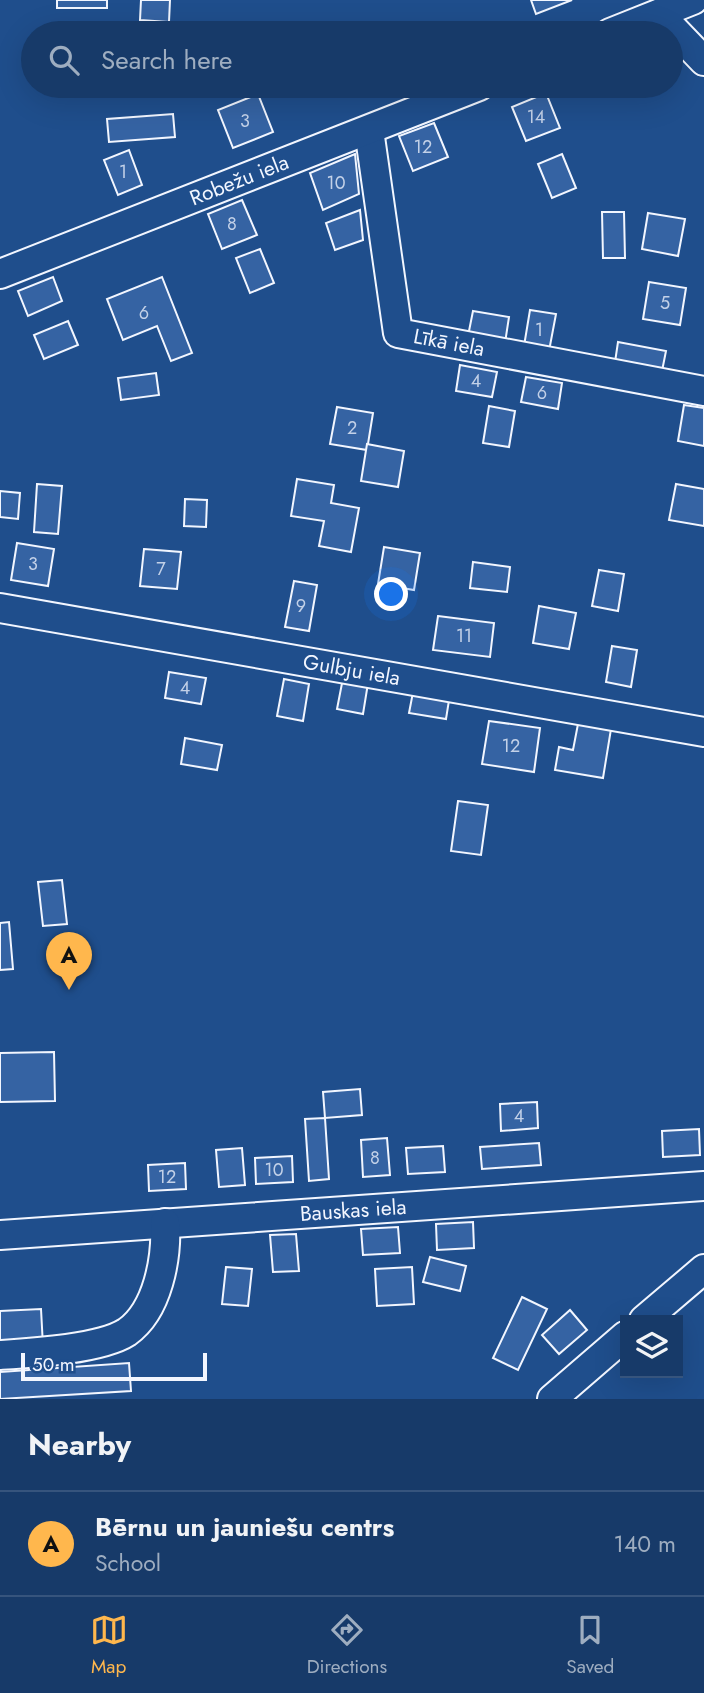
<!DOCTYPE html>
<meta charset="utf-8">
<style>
body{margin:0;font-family:Jost,sans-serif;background:#20416f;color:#f1f3f6}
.controls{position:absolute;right:21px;bottom:21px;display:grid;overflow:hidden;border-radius:0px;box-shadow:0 7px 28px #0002}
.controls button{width:63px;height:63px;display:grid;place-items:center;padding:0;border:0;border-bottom:2px solid #36547d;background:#173a69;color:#f1f3f6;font:35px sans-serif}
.scale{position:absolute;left:21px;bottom:18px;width:186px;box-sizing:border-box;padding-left:7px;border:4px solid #f2f6ff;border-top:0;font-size:19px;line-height:24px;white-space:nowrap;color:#f2f6ff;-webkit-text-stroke:5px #1f4e8c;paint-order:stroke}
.you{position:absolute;left:392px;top:595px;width:24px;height:24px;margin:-18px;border:5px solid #fff;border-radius:50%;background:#1a73e8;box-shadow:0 0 0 10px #1a73e833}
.badge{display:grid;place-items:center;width:46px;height:46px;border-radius:50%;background:#ffb74d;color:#111;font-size:23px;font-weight:700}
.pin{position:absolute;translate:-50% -58px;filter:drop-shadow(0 2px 4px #0008)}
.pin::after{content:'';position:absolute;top:37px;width:24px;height:21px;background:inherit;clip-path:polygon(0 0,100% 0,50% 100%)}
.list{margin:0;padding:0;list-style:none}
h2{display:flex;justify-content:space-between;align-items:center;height:91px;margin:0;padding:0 28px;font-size:30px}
h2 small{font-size:23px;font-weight:400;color:#9eadc0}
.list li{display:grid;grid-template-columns:46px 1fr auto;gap:21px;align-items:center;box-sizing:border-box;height:105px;padding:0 28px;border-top:2px solid #36547d}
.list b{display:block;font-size:26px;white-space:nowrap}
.list p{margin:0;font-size:23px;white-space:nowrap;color:#9eadc0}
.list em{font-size:23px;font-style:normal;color:#9eadc0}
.icon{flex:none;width:38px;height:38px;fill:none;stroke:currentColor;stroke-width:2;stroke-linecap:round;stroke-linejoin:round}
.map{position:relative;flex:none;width:704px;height:1399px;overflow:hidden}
.search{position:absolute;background:#173a69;box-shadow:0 7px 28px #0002;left:21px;right:21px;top:21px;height:77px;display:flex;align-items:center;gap:18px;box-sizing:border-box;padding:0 24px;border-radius:38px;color:#9eadc0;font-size:26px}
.sheet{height:196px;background:#173a69}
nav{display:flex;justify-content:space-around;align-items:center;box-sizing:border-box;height:98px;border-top:2px solid #36547d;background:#173a69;font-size:19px;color:#9eadc0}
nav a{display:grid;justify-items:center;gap:4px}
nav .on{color:#ffb74d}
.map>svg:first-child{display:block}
.building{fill:#3563a3;stroke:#f2f6ff;stroke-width:2}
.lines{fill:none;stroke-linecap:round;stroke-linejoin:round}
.minor-casing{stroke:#f2f6ff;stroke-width:32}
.minor{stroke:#1f4e8c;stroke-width:28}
.labels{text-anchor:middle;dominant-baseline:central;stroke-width:5;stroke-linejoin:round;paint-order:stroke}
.number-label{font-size:18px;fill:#c3d1e8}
.street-label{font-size:21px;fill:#f2f6ff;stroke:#1f4e8c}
</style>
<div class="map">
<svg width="704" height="1399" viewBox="0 0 704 1399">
<rect width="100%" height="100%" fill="#1f4e8c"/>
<!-- building -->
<g class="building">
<rect x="57" y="0" width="50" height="8"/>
<path d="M 141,0 L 170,0 L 169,22 L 140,20 Z"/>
<path d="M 531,0 L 572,0 L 536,14 Z"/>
<path d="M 572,86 L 593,86 L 575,93 Z"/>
<path d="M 546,93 L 560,128 L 526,141 L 512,107 Z"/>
<path d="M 258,94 L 273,132 L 233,148 L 218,110 Z"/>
<path d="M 173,114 L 175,137 L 109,142 L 107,119 Z"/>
<path d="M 434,123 L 448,157 L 413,171 L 399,136 Z"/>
<path d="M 129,150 L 142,185 L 118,195 L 104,160 Z"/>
<path d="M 355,154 L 359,194 L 323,210 L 310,173 Z"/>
<path d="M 562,154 L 576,188 L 552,198 L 538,164 Z"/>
<path d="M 242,200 L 257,235 L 222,249 L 208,214 Z"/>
<path d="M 360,210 L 363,240 L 335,250 L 326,223 Z"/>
<path d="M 602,212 L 624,212 L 625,258 L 603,258 Z"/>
<path d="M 648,213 L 685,219 L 678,256 L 642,249 Z"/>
<path d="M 260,249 L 274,283 L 250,293 L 236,258 Z"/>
<path d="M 53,277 L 62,301 L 28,316 L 18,291 Z"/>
<path d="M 162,277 L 192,353 L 171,361 L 157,326 L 123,340 L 107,299 Z"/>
<path d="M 649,282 L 686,288 L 680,325 L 643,319 Z"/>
<path d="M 530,310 L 556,314 L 549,351 L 524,346 Z"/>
<path d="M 473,311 L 509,317 L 505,343 L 468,336 Z"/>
<path d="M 68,321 L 78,345 L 44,359 L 34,335 Z"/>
<path d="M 618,342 L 666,351 L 662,371 L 615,362 Z"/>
<path d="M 460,365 L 497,372 L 492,397 L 456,391 Z"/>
<path d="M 156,373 L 159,395 L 121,400 L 118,378 Z"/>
<path d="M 526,377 L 562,383 L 558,409 L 521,402 Z"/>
<path d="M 684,405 L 704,408 L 704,446 L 678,441 Z"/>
<path d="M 489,406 L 515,411 L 509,447 L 483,443 Z"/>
<path d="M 337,407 L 373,413 L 367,450 L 330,444 Z"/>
<path d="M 367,444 L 404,451 L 398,487 L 361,481 Z"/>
<path d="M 297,479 L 334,485 L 331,503 L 359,508 L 351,552 L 319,546 L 324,521 L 291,516 Z"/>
<path d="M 37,484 L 62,486 L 58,534 L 34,532 Z"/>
<path d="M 676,484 L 704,489 L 704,526 L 669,520 Z"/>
<path d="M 0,491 L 20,493 L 18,519 L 0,517 Z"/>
<path d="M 185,499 L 207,500 L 206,527 L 184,526 Z"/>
<path d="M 17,543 L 54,549 L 48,586 L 11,580 Z"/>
<path d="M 384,547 L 420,553 L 414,590 L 378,584 Z"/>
<path d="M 144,549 L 181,552 L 177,589 L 140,586 Z"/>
<path d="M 473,562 L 510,567 L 507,592 L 470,588 Z"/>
<path d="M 599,570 L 624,574 L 618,611 L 592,606 Z"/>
<path d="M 294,581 L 317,585 L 309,631 L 285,627 Z"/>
<path d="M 539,606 L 576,613 L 569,649 L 533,643 Z"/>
<path d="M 438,616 L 494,623 L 490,657 L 433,650 Z"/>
<path d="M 612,646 L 637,650 L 631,687 L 606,682 Z"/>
<path d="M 169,672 L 206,678 L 201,704 L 165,698 Z"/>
<path d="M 344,673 L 369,677 L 363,714 L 337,709 Z"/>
<path d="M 284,679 L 309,684 L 303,721 L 277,716 Z"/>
<path d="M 414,687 L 450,694 L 446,719 L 409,713 Z"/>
<path d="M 489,721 L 540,728 L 534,772 L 482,764 Z"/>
<path d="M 578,724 L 611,729 L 603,778 L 555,770 L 559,747 L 573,750 Z"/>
<path d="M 185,738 L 222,745 L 217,770 L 181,764 Z"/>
<path d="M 458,801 L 488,805 L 481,855 L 451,851 Z"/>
<path d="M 62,880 L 67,924 L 43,926 L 38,882 Z"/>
<path d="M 9,922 L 13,969 L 0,970 L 0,923 Z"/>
<path d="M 54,1052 L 55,1101 L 0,1102 L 0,1053 Z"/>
<path d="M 360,1089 L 362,1115 L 325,1118 L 323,1092 Z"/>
<path d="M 537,1102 L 538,1128 L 501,1131 L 500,1104 Z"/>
<path d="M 325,1118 L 329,1179 L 309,1181 L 305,1119 Z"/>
<path d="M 699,1129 L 700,1155 L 663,1157 L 662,1131 Z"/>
<path d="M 387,1138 L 390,1175 L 363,1177 L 361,1140 Z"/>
<path d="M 539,1143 L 541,1165 L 482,1169 L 480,1147 Z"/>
<path d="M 443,1146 L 445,1172 L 408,1174 L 406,1148 Z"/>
<path d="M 242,1148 L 245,1185 L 219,1187 L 216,1150 Z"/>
<path d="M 292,1156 L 293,1182 L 256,1184 L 255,1158 Z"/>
<path d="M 185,1163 L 186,1189 L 149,1191 L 148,1165 Z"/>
<path d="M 473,1222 L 474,1248 L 437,1250 L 436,1224 Z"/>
<path d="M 398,1227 L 400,1253 L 363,1255 L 361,1229 Z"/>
<path d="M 296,1234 L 299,1271 L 273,1272 L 270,1235 Z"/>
<path d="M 430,1257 L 466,1266 L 460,1291 L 423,1282 Z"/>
<path d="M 226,1267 L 252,1269 L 248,1306 L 222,1304 Z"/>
<path d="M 412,1267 L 414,1304 L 377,1306 L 375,1269 Z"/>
<path d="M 522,1297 L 547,1309 L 518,1370 L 493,1358 Z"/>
<path d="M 41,1309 L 43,1346 L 0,1348 L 0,1311 Z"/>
<path d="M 570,1310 L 587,1330 L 559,1354 L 542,1335 Z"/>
<path d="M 129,1363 L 131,1391 L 0,1399 L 0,1372 Z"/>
</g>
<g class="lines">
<defs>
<g id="minor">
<path d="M 659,14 L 704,61"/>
<path d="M 610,33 L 693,0"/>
<path id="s1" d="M 369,130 L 398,333 L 704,391"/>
<path id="s2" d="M 0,274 L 479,86"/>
<path id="s3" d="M 0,608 L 704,732"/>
<path id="s4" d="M 0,1235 L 704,1186"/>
<path d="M 644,1320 L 704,1269"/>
<path d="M 0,1355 C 32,1353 101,1349 127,1332 C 158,1310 167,1258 165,1223"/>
<path d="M 552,1399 L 625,1336"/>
</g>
</defs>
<!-- minor casing -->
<use href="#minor" class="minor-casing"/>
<!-- minor -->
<use href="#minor" class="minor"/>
</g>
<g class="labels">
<!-- number labels -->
<g class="number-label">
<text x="536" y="117">14</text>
<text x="245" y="121">3</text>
<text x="423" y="147">12</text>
<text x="123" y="172">1</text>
<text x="336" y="183">10</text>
<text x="232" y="224">8</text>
<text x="665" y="303">5</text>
<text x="144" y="313">6</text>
<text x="539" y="330">1</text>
<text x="476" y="381">4</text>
<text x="542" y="393">6</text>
<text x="352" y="428">2</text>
<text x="33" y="564">3</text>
<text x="161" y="569">7</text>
<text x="301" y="606">9</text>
<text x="464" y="636">11</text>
<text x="185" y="688">4</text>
<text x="511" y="746">12</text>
<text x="519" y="1116">4</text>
<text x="375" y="1158">8</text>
<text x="274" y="1170">10</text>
<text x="167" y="1177">12</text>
</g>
<!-- street labels -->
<g class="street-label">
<text stroke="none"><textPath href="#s2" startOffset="257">Robežu iela</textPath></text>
<text stroke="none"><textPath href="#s1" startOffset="257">Līkā iela</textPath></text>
<text stroke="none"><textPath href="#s3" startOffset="357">Gulbju iela</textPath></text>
<text stroke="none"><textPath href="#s4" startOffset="354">Bauskas iela</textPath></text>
</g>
</g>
</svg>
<div class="controls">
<button><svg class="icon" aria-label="layers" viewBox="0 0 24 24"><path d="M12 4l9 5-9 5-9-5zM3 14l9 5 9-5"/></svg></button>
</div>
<div class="scale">50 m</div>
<div class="you"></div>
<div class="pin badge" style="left:69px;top:990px">A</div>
<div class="search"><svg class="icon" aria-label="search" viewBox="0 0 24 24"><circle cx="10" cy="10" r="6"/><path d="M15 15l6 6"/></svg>Search here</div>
</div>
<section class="sheet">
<h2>Nearby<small></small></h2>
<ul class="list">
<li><span class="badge">A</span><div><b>Bērnu un jauniešu centrs</b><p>School</p></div><em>140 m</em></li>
</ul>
</section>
<nav>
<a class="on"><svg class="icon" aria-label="map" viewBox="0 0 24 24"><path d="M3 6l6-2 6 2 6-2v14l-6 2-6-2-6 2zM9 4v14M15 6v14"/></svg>Map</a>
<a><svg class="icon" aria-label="directions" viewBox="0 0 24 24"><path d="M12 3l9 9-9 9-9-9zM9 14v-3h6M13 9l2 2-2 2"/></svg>Directions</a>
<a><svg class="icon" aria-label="saved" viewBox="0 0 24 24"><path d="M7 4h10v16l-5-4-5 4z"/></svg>Saved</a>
</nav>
